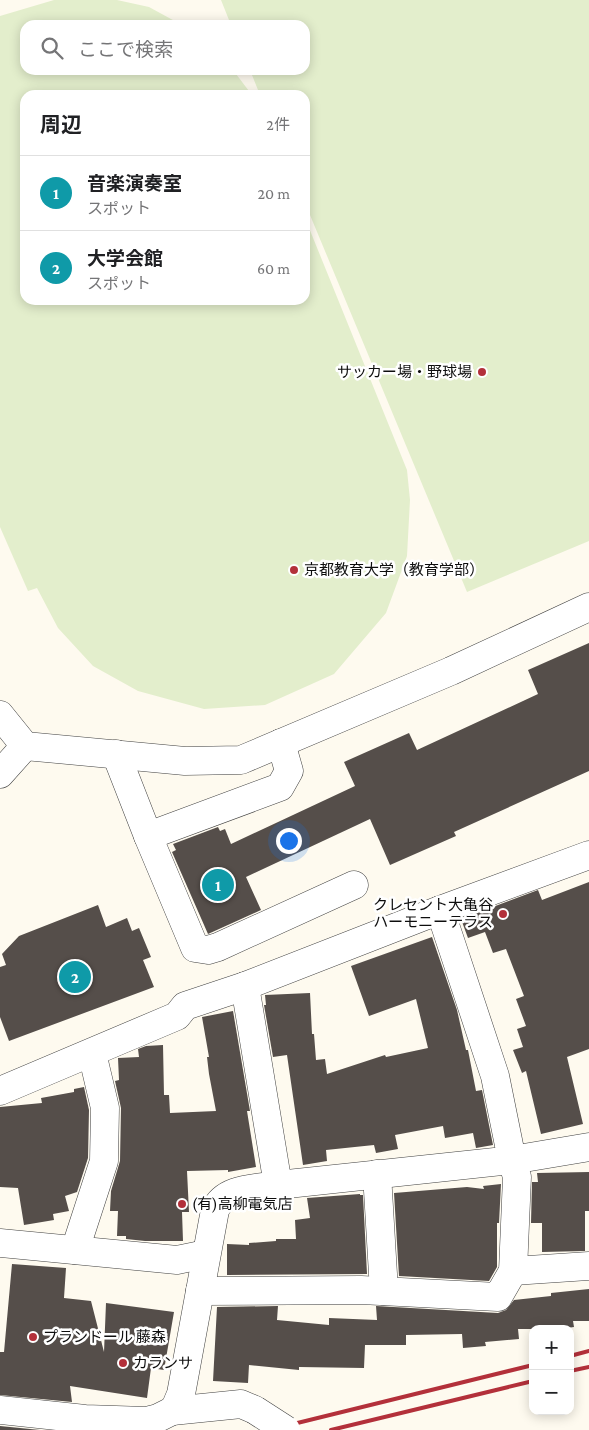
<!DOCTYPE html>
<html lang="ja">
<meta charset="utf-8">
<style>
body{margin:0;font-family:"Crimson Pro","Noto Sans JP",serif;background:#f2f2f2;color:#202124}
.controls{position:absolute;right:15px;bottom:15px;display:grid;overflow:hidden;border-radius:10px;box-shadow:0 2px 12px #0003}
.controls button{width:45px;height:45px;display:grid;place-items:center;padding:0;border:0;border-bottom:1px solid #e0e0e0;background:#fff;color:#202124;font:25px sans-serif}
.you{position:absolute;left:288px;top:840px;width:18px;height:18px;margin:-12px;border:4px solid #fff;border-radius:50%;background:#1a73e8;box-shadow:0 0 0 8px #1a73e833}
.badge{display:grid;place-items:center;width:32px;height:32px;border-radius:50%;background:#b3303a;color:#fff;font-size:16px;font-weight:700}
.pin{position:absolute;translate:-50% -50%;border:2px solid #fff;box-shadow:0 1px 5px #0006}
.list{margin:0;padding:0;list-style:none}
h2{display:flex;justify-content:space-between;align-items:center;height:65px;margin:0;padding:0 20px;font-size:21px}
h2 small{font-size:16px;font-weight:400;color:#757577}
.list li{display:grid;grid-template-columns:32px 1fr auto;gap:15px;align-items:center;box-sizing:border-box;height:75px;padding:0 20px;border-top:1px solid #e0e0e0}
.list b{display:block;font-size:19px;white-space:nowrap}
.list p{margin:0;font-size:16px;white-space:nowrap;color:#757577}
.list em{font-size:16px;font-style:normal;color:#757577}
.icon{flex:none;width:28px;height:28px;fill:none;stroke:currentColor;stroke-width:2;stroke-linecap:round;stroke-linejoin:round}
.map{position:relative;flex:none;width:589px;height:1430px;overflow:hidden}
.search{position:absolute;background:#fff;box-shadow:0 2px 12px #0003;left:20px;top:20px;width:290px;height:55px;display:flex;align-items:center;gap:12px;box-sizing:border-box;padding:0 18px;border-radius:15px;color:#757577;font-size:19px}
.panel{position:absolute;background:#fff;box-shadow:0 2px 12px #0003;left:20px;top:90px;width:290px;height:215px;border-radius:15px}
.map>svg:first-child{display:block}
.pitch{fill:#e3eecc}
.building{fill:#554e4a}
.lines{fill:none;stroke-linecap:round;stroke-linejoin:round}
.minor-casing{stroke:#404040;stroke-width:29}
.minor{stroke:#fff;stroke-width:28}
.rail{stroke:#b3303a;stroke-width:4}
.minor-bridge-casing{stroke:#404040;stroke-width:29;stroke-linecap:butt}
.minor-bridge{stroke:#fff;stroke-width:28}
.poi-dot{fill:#b3303a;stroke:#fff;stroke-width:2}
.labels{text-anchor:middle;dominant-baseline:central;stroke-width:5;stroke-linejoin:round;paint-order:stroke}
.poi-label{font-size:15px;fill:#0d0d0d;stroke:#fff;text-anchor:start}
</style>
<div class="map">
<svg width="589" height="1430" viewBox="0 0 589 1430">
<rect width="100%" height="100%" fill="#fefaef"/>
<!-- pitch -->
<g class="pitch">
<path d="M 54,0 L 117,0 L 149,7 L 182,25 L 25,25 L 25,70 L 233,70 L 252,95 L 25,95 L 25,300 L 305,300 L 305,218 L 407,470 L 410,500 L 407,556 L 386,613 L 334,674 L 265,705 L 204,709 L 138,691 L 93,666 L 58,628 L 37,588 L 28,591 L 0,527 L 0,16 Z"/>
<path d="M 221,0 L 589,0 L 589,541 L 467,592 L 305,203 L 305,95 L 260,95 L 250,70 L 305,70 L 305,25 L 231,25 Z"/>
</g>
<!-- building -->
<g class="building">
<path d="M 589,643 L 589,771 L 454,832 L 456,836 L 390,865 L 370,819 L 246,877 L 261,910 L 208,934 L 172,852 L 176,850 L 173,844 L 218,827 L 220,831 L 225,829 L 231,844 L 355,786 L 344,762 L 409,733 L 417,750 L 538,694 L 528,670 Z"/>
<path d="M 589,882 L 589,1049 L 567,1057 L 583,1124 L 541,1134 L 526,1071 L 522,1073 L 513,1050 L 523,1047 L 517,1029 L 526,1026 L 516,999 L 524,996 L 506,949 L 493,953 L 485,932 L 468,938 L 461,919 L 538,890 L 542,900 Z"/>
<path d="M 98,905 L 106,927 L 127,918 L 132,931 L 139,928 L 151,957 L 143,960 L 154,987 L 9,1041 L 0,1017 L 0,967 L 6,965 L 2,954 L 19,936 Z"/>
<path d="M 432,937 L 457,1010 L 466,1050 L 468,1050 L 476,1091 L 482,1090 L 493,1145 L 476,1148 L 473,1133 L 445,1138 L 443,1126 L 395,1135 L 398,1149 L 376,1153 L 374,1145 L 326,1150 L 327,1161 L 303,1165 L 287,1055 L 273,1057 L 264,1005 L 266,1005 L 265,995 L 310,993 L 312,1034 L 314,1034 L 316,1060 L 325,1059 L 327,1074 L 385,1055 L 386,1057 L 428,1048 L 416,999 L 369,1016 L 351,966 Z"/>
<path d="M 233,1011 L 250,1111 L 247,1111 L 256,1167 L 228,1172 L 228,1170 L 187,1171 L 189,1212 L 182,1212 L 183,1241 L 145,1241 L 126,1239 L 126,1236 L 117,1236 L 118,1211 L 110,1211 L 111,1191 L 120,1161 L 121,1108 L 115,1081 L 119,1080 L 118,1058 L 139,1057 L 138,1049 L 146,1046 L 163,1045 L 164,1095 L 169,1095 L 170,1113 L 216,1111 L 209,1074 L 207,1057 L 209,1057 L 202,1017 Z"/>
<path d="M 84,1087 L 89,1110 L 88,1158 L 77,1192 L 65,1196 L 69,1211 L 53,1214 L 54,1220 L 24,1225 L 18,1188 L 0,1187 L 0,1107 L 42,1103 L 41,1098 L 74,1092 L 74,1089 Z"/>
<path d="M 589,1172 L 589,1211 L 585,1211 L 585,1251 L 542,1252 L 542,1223 L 531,1223 L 532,1182 L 538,1182 L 537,1173 Z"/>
<path d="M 501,1184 L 499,1223 L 497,1223 L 497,1267 L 489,1281 L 399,1276 L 394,1193 L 467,1187 L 484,1189 L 483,1186 Z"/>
<path d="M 360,1194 L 360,1195 L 363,1195 L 367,1274 L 227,1275 L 227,1244 L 249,1245 L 249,1243 L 276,1241 L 276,1239 L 296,1239 L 295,1220 L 310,1218 L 307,1198 Z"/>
<path d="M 12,1264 L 66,1268 L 64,1298 L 91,1301 L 104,1352 L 106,1303 L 174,1312 L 164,1370 L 151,1368 L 147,1398 L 70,1386 L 72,1402 L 0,1395 L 0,1352 L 4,1352 Z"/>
<path d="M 589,1289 L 589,1321 L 573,1321 L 574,1327 L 559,1329 L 518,1329 L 519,1339 L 485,1342 L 486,1346 L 463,1348 L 462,1334 L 406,1335 L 406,1345 L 365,1345 L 364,1368 L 299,1367 L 299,1370 L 249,1365 L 248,1383 L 213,1381 L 217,1307 L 278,1306 L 277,1320 L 329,1325 L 329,1318 L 377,1320 L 376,1306 L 498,1313 L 506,1310 L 514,1300 L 551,1296 L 551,1293 Z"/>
<path d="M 0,1426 L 40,1430 L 0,1430 Z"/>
</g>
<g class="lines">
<defs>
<g id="minor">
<path d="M 0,715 L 25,746 L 185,761 L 241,760 L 451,671 L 589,607"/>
<path d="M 116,754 L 148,836 L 195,948 L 208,950 L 218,947 L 354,885"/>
<path d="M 0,774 L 25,746"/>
<path d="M 148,836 L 280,787 L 289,771 L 281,743"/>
<path d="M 245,986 L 440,910 L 589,855"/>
<path d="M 0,1091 L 177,1016 L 185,1006 L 245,986 L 278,1185"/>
<path d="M 377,1174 L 384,1291"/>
<path d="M 0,1243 L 177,1260 L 206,1254"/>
<path d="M 75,1250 L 104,1161 L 105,1108 L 92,1053"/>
<path d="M 513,1271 L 589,1266"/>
<path d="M 200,1291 L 361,1290 L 498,1297 L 513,1271 L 517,1177 L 512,1160 L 495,1076 L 440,910"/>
<path d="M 0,1410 L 85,1419 L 146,1421 L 158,1418 L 172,1411 L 176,1406 L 181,1394 L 215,1210 C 225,1187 256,1189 278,1185 L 512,1160 L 589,1147"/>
<path d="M 172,1411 L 241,1404 L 255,1410"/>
</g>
</defs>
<!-- minor casing -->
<use href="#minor" class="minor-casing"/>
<!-- minor -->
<use href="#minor" class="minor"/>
<!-- rail -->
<g class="rail">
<path d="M 570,1356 L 589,1351"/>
<path d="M 570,1371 L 589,1367"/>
<path d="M 269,1430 L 533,1365"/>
<path d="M 331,1430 L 533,1381"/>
</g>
<defs>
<path id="minor-bridge" d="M 255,1410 L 286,1430"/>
</defs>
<!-- minor-bridge casing -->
<use href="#minor-bridge" class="minor-bridge-casing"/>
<!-- minor-bridge -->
<use href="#minor-bridge" class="minor-bridge"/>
</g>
<!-- markers -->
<g class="poi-dot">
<circle cx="482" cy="372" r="5"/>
<circle cx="294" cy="570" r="5"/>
<circle cx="503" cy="914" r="5"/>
<circle cx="182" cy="1204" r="5"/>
<circle cx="33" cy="1337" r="5"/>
<circle cx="123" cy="1363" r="5"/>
</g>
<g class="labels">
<!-- poi labels -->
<g class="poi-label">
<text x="472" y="372" text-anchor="end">サッカー場・野球場</text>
<text x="304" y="570">京都教育大学（教育学部）</text>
<text x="493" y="905" text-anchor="end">クレセント大亀谷<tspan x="493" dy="17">ハーモニーテラス</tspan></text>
<text x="192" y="1204">(有)高柳電気店</text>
<text x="43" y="1337">プランドール 藤森</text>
<text x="133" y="1363">カランサ</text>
</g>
</g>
</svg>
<div class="controls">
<button>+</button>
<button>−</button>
</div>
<div class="you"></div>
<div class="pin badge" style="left:218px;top:885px;background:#0f9aa8">1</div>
<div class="pin badge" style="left:75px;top:977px;background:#0f9aa8">2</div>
<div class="search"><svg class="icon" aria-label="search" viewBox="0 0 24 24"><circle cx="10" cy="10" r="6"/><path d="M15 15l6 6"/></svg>ここで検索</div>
<section class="panel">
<h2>周辺<small>2件</small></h2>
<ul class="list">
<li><span class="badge" style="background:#0f9aa8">1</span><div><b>音楽演奏室</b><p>スポット</p></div><em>20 m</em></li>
<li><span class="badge" style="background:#0f9aa8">2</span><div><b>大学会館</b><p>スポット</p></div><em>60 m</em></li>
</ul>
</section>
</div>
